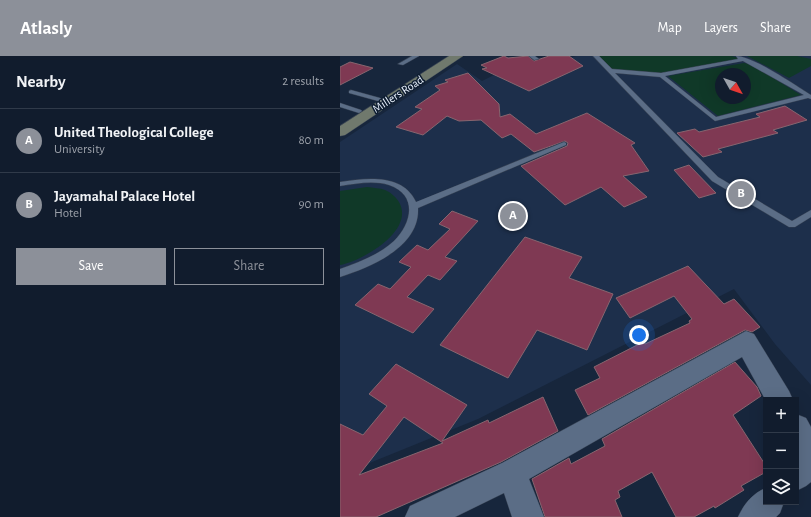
<!DOCTYPE html>
<meta charset="utf-8">
<style>
body{margin:0;font-family:"Alegreya Sans",sans-serif;background:#1a2535;color:#f1f3f6}
.controls{position:absolute;right:12px;bottom:12px;display:grid;overflow:hidden;border-radius:0px;box-shadow:0 4px 16px #0002}
.controls button{width:36px;height:36px;display:grid;place-items:center;padding:0;border:0;border-bottom:1px solid #303a49;background:#111c2d;color:#f1f3f6;font:20px sans-serif}
.compass{position:absolute;left:375px;top:12px;width:36px;height:36px;border-radius:50%;background:#111c2d;box-shadow:0 4px 16px #0002;rotate:130deg}
.you{position:absolute;left:299px;top:279px;width:14px;height:14px;margin:-10px;border:3px solid #fff;border-radius:50%;background:#1a73e8;box-shadow:0 0 0 6px #1a73e833}
.badge{display:grid;place-items:center;width:26px;height:26px;border-radius:50%;background:#8c9099;color:#fff;font-size:13px;font-weight:700}
.pin{position:absolute;translate:-50% -50%;border:2px solid #fff;box-shadow:0 1px 4px #0006}
.list{margin:0;padding:0;list-style:none}
h2{display:flex;justify-content:space-between;align-items:center;height:52px;margin:0;padding:0 16px;font-size:17px}
h2 small{font-size:13px;font-weight:400;color:#9ca1aa}
.list li{display:grid;grid-template-columns:26px 1fr auto;gap:12px;align-items:center;box-sizing:border-box;height:64px;padding:0 16px;border-top:1px solid #303a49}
.list b{display:block;font-size:15px;white-space:nowrap}
.list p{margin:0;font-size:13px;white-space:nowrap;color:#9ca1aa}
.list em{font-size:13px;font-style:normal;color:#9ca1aa}
.actions{display:flex;gap:8px;padding:12px 16px}
.actions a{flex:1;padding:9px 0;border:1px solid #8c9099;border-radius:0px;text-align:center;font-size:14px;color:#8c9099}
.actions .main{background:#8c9099;color:#fff}
.icon{flex:none;width:22px;height:22px;fill:none;stroke:currentColor;stroke-width:2;stroke-linecap:round;stroke-linejoin:round}
.map{position:relative;flex:none;width:471px;height:461px;overflow:hidden}
header{display:flex;align-items:center;gap:24px;box-sizing:border-box;height:56px;padding:0 20px;background:#8c9099;color:#fff}
header strong{font-size:19px}
nav{display:flex;gap:22px;margin-inline-start:auto;font-size:14px}
main{display:flex}
aside{flex:1;background:#111c2d}
.map>svg:first-child{display:block}
.built{fill:#1d2f4b;fill-rule:evenodd}
.green{fill:#103928;fill-rule:evenodd}
.building{fill:#7f3953;stroke:#87656f;fill-rule:evenodd}
.lines{fill:none;stroke-linecap:round;stroke-linejoin:round}
.lane-casing{stroke:#364152;stroke-width:1}
.street-casing{stroke:#364152;stroke-width:1}
.secondary-casing{stroke:#364152;stroke-width:1}
.lane{fill:#5b6d86;fill-rule:evenodd}
.street{fill:#5b6d86;fill-rule:evenodd}
.secondary{fill:#70796d;fill-rule:evenodd}
.labels{text-anchor:middle;dominant-baseline:central;stroke-width:3;stroke-linejoin:round;paint-order:stroke}
.far-street-label{font-size:12px;fill:#e9f1fd;stroke:#0e1d31}
</style>
<header>
<strong>Atlasly</strong>
<nav><a>Map</a><a>Layers</a><a>Share</a></nav>
</header>
<main>
<aside>
<h2>Nearby<small>2 results</small></h2>
<ul class="list">
<li><span class="badge">A</span><div><b>United Theological College</b><p>University</p></div><em>80 m</em></li>
<li><span class="badge">B</span><div><b>Jayamahal Palace Hotel</b><p>Hotel</p></div><em>90 m</em></li>
</ul>
<div class="actions"><a class="main">Save</a><a>Share</a></div>
</aside>
<div class="map">
<svg width="471" height="461" viewBox="0 0 471 461">
<rect width="100%" height="100%" fill="#17263c"/>
<!-- built -->
<path class="built" d="M 237,0 L 471,0 L 471,329 L 435,288 L 394,233 L 138,363 L 0,419 L 0,86 L 117,8 L 142,25 L 178,7 L 204,7 ZM 381,18 L 405,18 L 405,42 L 381,42 Z"/>
<!-- green -->
<g class="green">
<path d="M 258,0 L 392,0 L 402,3 L 321,18 L 272,15 Z"/>
<path d="M 407,0 L 457,0 L 471,3 L 471,10 L 449,22 Z"/>
<path d="M 404,7 L 410,8 L 461,39 L 378,60 L 328,20 ZM 381,18 L 405,18 L 405,42 L 381,42 Z"/>
<path d="M 27,131 C 33,132 40,132 45,134 C 52,137 57,142 60,148 C 73,176 22,205 0,209 L 0,135 Z"/>
</g>
<!-- building -->
<g class="building">
<path d="M 164,0 L 168,2 L 188,0 L 194,5 L 209,0 L 229,0 L 243,10 L 189,35 L 142,13 L 147,12 L 141,9 Z"/>
<path d="M 10,6 L 33,12 L 0,29 L 0,11 Z"/>
<path d="M 128,17 L 159,48 L 160,61 L 170,58 L 196,78 L 247,57 L 295,87 L 291,89 L 309,115 L 283,120 L 307,141 L 284,151 L 261,131 L 225,149 L 181,110 L 227,90 L 228,87 L 225,85 L 194,96 L 171,78 L 162,82 L 141,64 L 119,65 L 107,60 L 83,79 L 56,71 L 82,53 L 75,51 L 100,34 L 95,30 L 108,26 L 105,24 Z"/>
<path d="M 445,50 L 467,64 L 433,74 L 438,77 L 378,93 L 382,96 L 363,101 L 337,77 L 355,73 L 359,76 L 420,61 L 416,58 Z"/>
<path d="M 349,109 L 376,137 L 359,142 L 334,114 Z"/>
<path d="M 112,155 L 138,165 L 105,201 L 117,205 L 100,224 L 88,219 L 67,241 L 94,253 L 73,277 L 15,249 L 38,228 L 50,233 L 71,211 L 59,206 L 77,189 L 88,194 L 110,173 L 99,168 Z"/>
<path d="M 185,181 L 242,201 L 229,222 L 273,238 L 247,294 L 197,274 L 168,322 L 100,289 Z"/>
<path d="M 348,210 L 384,248 L 394,243 L 420,271 L 412,276 L 405,274 L 248,359 L 235,334 L 260,322 L 254,311 L 303,286 L 305,288 L 350,267 L 349,265 L 352,263 L 334,240 L 290,262 L 276,242 Z"/>
<path d="M 395,306 L 417,331 L 421,340 L 393,359 L 426,410 L 426,416 L 401,430 L 404,434 L 375,452 L 374,450 L 354,461 L 336,461 L 312,416 L 278,435 L 280,441 L 275,444 L 282,461 L 205,461 L 192,423 L 229,402 L 231,408 L 265,390 L 262,383 Z"/>
<path d="M 56,308 L 127,349 L 102,385 L 148,364 L 149,367 L 203,341 L 218,375 L 161,406 L 36,461 L 0,461 L 0,368 L 23,379 L 47,350 L 29,338 ZM 64,361 L 103,387 L 19,419 Z"/>
</g>
<g class="lines">
<defs>
<g id="lane">
<path d="M 72,0 L 79,0 L 63,9 L 58,8 Z"/>
<path d="M 189,0 L 195,0 L 199,3 L 194,4 Z"/>
<path d="M 253,0 L 259,0 L 272,13 L 321,17 L 398,3 L 396,0 C 413,0 455,29 471,39 L 471,43 L 468,42 L 375,65 L 320,21 L 275,17 L 378,121 L 452,165 L 471,154 L 471,161 L 455,171 L 449,171 L 372,125 ZM 403,5 L 464,39 L 376,61 L 325,20 Z"/>
<path d="M 11,34 L 40,42 L 41,43 L 38,45 L 9,37 L 9,35 Z"/>
<path d="M 0,47 L 21,54 L 22,55 L 19,57 L 0,51 Z"/>
<path d="M 224,86 L 226,87 L 226,89 L 78,152 C 80,191 31,211 0,221 L 0,213 C 19,206 39,199 54,185 C 72,167 78,139 49,129 C 33,124 15,128 0,130 L 0,126 C 26,122 63,117 76,146 Z"/>
</g>
<g id="street">
<path d="M 406,275 L 414,278 L 449,335 L 453,344 L 426,345 L 402,301 L 189,423 L 204,461 L 172,461 L 164,437 L 115,461 L 65,461 L 70,450 L 162,407 Z"/>
<path d="M 456,358 L 466,362 L 471,371 L 471,426 L 466,430 L 456,435 Z"/>
<path d="M 426,432 L 426,446 L 444,446 L 440,457 L 436,461 L 398,461 C 404,448 413,437 426,432 Z"/>
</g>
<path id="secondary" d="M 109,0 L 123,0 L 5,79 L 0,80 L 0,70 Z"/>
</defs>
<!-- lane casing -->
<use href="#lane" class="lane-casing"/>
<!-- street casing -->
<use href="#street" class="street-casing"/>
<!-- secondary casing -->
<use href="#secondary" class="secondary-casing"/>
<!-- lane -->
<use href="#lane" class="lane"/>
<!-- street -->
<use href="#street" class="street"/>
<!-- secondary -->
<use href="#secondary" class="secondary"/>
</g>
<g class="labels">
<!-- far-street labels -->
<g class="far-street-label">
<text transform="translate(58 38) rotate(-33)">Millers Road</text>
</g>
</g>
</svg>
<div class="controls">
<button>+</button>
<button>−</button>
<button><svg class="icon" aria-label="layers" viewBox="0 0 24 24"><path d="M12 4l9 5-9 5-9-5zM3 14l9 5 9-5"/></svg></button>
</div>
<svg class="compass" viewBox="-18 -18 36 36"><path d="M0-13l5 13h-10z" fill="#e53935"/><path d="M0 13l5-13h-10z" fill="#9ca1aa"/></svg>
<div class="you"></div>
<div class="pin badge" style="left:173px;top:160px">A</div>
<div class="pin badge" style="left:401px;top:138px">B</div>
</div>
</main>
